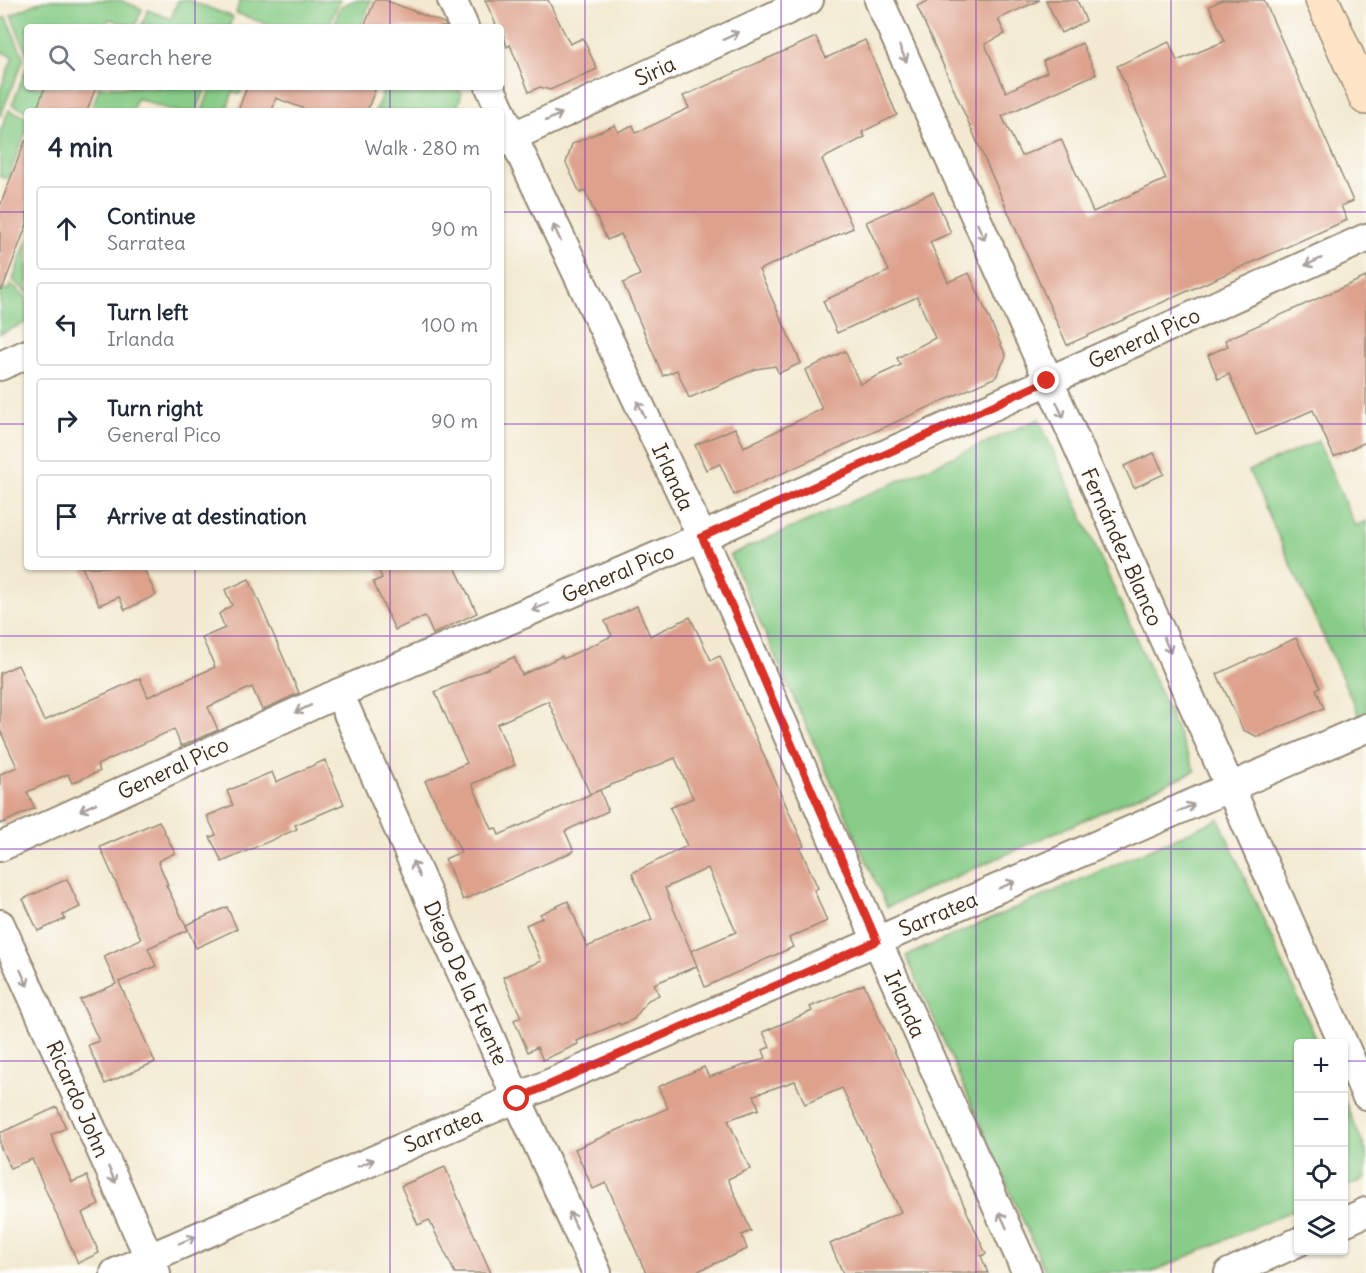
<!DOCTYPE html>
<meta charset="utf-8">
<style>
body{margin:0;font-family:Delius,sans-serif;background:#f2f2f3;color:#1f2937}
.controls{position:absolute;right:18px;bottom:18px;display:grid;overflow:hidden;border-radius:6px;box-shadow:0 2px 4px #0004}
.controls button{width:54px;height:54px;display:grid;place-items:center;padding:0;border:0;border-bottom:2px solid #e0e1e3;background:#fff;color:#1f2937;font:30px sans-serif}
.stop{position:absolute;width:18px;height:18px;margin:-14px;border:4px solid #d93025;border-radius:50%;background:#fff}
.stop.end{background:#d93025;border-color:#fff;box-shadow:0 2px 6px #0008}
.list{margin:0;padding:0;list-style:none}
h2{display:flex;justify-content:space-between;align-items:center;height:78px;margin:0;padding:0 24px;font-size:26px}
h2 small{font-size:20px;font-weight:400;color:#747a83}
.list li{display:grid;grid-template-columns:39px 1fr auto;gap:18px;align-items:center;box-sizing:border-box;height:84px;margin:0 12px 12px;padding:0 12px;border:2px solid #e0e1e3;border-radius:6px}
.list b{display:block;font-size:22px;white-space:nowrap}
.list p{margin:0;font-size:20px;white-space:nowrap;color:#747a83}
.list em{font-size:20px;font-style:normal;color:#747a83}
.icon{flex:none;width:33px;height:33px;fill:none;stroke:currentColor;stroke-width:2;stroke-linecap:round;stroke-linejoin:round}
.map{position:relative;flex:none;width:1366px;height:1273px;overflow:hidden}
.search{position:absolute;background:#fff;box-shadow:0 2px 4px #0004;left:24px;top:24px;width:480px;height:66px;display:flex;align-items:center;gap:15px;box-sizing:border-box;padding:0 21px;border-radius:6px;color:#747a83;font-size:22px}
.panel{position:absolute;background:#fff;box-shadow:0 2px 4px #0004;left:24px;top:108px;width:480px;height:462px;border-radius:6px}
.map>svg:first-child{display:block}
.green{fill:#87cc87;stroke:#617b52;stroke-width:1.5}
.building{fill:#dda18c}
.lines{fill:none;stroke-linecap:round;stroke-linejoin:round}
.street-casing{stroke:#968a77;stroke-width:32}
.secondary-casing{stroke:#968a77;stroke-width:36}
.street{stroke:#fff;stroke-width:28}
.secondary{stroke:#ffe4c6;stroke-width:33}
.oneway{stroke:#a79f9a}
.route{stroke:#d93025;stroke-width:8}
.grid{fill:none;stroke:#7b2cbf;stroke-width:1.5;stroke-opacity:0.55}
.labels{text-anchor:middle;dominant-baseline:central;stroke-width:5;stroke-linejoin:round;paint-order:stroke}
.street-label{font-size:21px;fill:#3b2a1e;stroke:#fdfcf7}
</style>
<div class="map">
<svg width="1366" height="1273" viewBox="0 0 1366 1273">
<rect width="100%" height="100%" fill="#fdfcf7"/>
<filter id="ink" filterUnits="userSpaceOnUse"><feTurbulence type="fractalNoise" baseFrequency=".0167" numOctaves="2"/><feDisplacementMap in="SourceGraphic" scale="12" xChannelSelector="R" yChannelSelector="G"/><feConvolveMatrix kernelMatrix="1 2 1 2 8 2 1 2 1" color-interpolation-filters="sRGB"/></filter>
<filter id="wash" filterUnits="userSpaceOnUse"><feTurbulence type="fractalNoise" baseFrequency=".008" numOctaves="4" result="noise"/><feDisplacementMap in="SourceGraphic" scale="24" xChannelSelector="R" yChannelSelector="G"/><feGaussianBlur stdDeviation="1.35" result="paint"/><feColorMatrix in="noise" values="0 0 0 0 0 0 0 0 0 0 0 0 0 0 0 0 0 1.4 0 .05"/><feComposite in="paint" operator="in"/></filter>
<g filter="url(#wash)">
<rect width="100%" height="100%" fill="#f2e9d0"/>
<!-- green -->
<g class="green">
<path d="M 44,0 L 120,0 L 142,9 L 135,27 L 109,19 L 105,27 L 27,27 L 27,54 L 11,15 Z"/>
<path d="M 178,0 L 188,0 L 233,17 L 229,27 L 141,27 L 148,10 L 171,19 Z"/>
<path d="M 240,0 L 340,0 L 328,27 L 274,27 L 236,13 Z"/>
<path d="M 355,0 L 371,0 L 361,27 L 333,27 L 341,6 Z"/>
<path d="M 6,17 L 24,58 L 0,117 L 0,90 L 13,57 L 0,51 L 0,20 Z"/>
<path d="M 27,66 L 27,87 L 51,87 L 42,111 L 28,111 L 12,105 Z"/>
<path d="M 97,87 L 206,87 L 197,111 L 172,111 L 137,98 L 132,111 L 91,111 L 99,88 Z"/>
<path d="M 211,87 L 243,87 L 240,94 L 233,92 L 226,111 L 202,111 Z"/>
<path d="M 385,87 L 456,87 L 462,93 L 456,111 L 375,111 Z"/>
<path d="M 9,110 L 27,117 L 27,128 L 8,178 L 0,177 L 0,132 Z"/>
<path d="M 27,239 L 27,292 L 13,280 Z"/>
<path d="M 11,284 L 26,297 L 27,322 L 0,334 L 0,287 L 8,290 Z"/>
<path d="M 1039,419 L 1195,771 L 887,907 L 730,555 Z"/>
<path d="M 1318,441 L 1355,526 L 1366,521 L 1366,715 L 1360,718 L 1249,471 Z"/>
<path d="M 1219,819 L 1318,1043 L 1298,1044 L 1298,1208 L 1150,1273 L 1046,1273 L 906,956 Z"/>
<path d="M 1344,1100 L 1366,1151 L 1366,1178 L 1344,1188 Z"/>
</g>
<g id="blocks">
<!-- building -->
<g class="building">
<path d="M 375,0 L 385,0 L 444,23 L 446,27 L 364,27 Z"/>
<path d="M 485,0 L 548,0 L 570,44 L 583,38 L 597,69 L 550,90 L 540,87 L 529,92 L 510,45 L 507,47 L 501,27 L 497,27 Z"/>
<path d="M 930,0 L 1040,0 L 998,19 L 1005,34 L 985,44 L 1006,92 L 1047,72 L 1043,61 L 1082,43 L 1096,74 L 1002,116 L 1021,156 L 1061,139 L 1093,212 L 1166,179 L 1117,66 L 1169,42 L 1177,61 L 1225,41 L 1209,6 L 1222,0 L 1264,0 L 1353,201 L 1341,206 L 1347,220 L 1067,345 L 917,6 Z"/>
<path d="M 1046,0 L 1077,0 L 1086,21 L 1061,33 Z"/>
<path d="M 816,37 L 826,58 L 865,40 L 897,115 L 862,132 L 865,137 L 822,159 L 853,228 L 759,270 L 801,363 L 779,373 L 775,366 L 756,369 L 689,398 L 677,370 L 663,376 L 623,283 L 640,275 L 621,234 L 607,240 L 585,191 L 580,193 L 566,163 L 572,144 L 615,125 L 618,132 L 633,125 L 636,133 L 689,108 L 683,96 Z"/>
<path d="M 45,87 L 96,87 L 87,111 L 36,111 Z"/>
<path d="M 247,87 L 376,87 L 367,111 L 310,111 L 276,98 L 272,111 L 238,111 Z"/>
<path d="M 25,141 L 27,141 L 27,224 L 2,290 L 0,289 L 0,206 Z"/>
<path d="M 933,192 L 951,233 L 930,242 L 948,282 L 969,273 L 1006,356 L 996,377 L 734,495 L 720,464 L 706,470 L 695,445 L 735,428 L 744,447 L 822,409 L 805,370 L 845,351 L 860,384 L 901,365 L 897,358 L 935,338 L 917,297 L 837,333 L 823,301 L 889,271 L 866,222 Z"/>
<path d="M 1366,277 L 1366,442 L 1334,457 L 1313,410 L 1256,435 L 1229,374 L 1218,379 L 1208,355 L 1228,346 L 1225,340 Z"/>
<path d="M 1154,453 L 1164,474 L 1134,488 L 1124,466 Z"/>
<path d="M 82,567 L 143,567 L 156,595 L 125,610 L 119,597 L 99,605 Z"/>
<path d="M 377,567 L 455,567 L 477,613 L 433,634 L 425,616 L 395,630 L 373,582 L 382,578 Z"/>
<path d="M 249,579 L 299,693 L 262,710 L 252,687 L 208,707 L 218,730 L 181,746 L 174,729 L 97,765 L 100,771 L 72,783 L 68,774 L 27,792 L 35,808 L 0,824 L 0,774 L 17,767 L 0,730 L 0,673 L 18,665 L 44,721 L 140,678 L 148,697 L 215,667 L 202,638 L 225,628 L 219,614 L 232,605 L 225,590 Z"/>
<path d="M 637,606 L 650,636 L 690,617 L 711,660 L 720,656 L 804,846 L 800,848 L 818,888 L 814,890 L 827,921 L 789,938 L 793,947 L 705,987 L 691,951 L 736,932 L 708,868 L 665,888 L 697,966 L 654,984 L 659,995 L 648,1000 L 634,1019 L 620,1025 L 619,1023 L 577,1041 L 578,1044 L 543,1060 L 537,1047 L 528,1052 L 514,1020 L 521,1017 L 503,977 L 541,961 L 526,925 L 542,918 L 540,914 L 568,901 L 587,947 L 652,919 L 632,873 L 687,846 L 670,808 L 693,798 L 675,758 L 590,794 L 548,701 L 497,724 L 515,765 L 472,784 L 492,829 L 496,828 L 499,835 L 600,790 L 608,811 L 565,831 L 574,851 L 463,900 L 445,859 L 461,852 L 425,781 L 467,763 L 435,692 L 514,657 L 522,675 L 562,656 L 563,659 L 612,636 L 605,621 Z"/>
<path d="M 1296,638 L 1320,687 L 1316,689 L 1324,708 L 1258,737 L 1243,730 L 1217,674 Z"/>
<path d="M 325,760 L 344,804 L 295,825 L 297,829 L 222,862 L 210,837 L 216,835 L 207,816 L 233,805 L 227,791 L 272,772 L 276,782 Z"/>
<path d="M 159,821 L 175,853 L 158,861 L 168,885 L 166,885 L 188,930 L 148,948 L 156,966 L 119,982 L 155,1062 L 105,1084 L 88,1045 L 99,1041 L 80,1000 L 116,984 L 104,956 L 141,939 L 100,847 Z"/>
<path d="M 67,879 L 80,907 L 63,915 L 65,919 L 38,931 L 23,899 Z"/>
<path d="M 227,907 L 237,929 L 196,948 L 186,925 Z"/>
<path d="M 864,984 L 986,1254 L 981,1256 L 988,1273 L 843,1273 L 830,1244 L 901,1212 L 842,1088 L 805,1104 L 795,1081 L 754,1095 L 759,1109 L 728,1120 L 750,1169 L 728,1179 L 751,1231 L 742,1235 L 747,1249 L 694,1273 L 646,1273 L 606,1183 L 593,1189 L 575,1149 L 668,1108 L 658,1087 L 704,1067 L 709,1077 L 766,1058 L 763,1050 L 770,1047 L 763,1032 L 812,1011 L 810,1007 Z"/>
<path d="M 57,1107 L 66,1128 L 51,1135 L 72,1182 L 87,1176 L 99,1205 L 82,1213 L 99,1253 L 78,1263 L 32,1159 L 10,1168 L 0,1146 L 0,1133 Z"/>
<path d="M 445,1167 L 465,1214 L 491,1273 L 455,1273 L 429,1220 L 418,1225 L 401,1186 Z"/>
</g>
</g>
</g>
<g filter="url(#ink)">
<use href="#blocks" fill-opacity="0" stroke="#968a77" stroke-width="1.5"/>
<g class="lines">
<defs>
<g id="street">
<path d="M 452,0 L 464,27"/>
<path d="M 879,0 C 1040,366 1206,729 1366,1095"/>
<path d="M 490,87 L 501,111"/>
<path d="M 501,112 L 702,537 L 877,941 L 1027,1273"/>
<path d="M 501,142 L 809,0"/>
<path d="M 0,366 L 27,354"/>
<path d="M 339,693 L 517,1099 L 597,1273"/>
<path d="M 0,847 L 339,693 L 702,537 L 1366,238"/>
<path d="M 0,924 L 156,1273"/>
<path d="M 1344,1222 L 1366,1212"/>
<path d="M 115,1273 L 1366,728"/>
<path d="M 1229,1273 L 1298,1242"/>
</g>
<path id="secondary" d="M 1322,0 L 1366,98"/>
</defs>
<!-- street casing -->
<use href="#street" class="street-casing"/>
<!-- secondary casing -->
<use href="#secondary" class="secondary-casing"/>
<!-- street -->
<use href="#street" class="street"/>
<!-- secondary -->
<use href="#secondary" class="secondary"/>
</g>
<!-- one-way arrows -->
<defs><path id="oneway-shaft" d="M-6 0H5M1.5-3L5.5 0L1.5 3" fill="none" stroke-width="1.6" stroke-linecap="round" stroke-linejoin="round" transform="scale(1.5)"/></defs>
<g class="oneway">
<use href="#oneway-shaft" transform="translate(731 36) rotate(-25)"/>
<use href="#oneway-shaft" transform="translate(903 54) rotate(66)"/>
<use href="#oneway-shaft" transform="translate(554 117) rotate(-25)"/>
<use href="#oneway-shaft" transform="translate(981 232) rotate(66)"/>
<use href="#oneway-shaft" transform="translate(557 233) rotate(-115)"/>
<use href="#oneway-shaft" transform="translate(1313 262) rotate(156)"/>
<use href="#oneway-shaft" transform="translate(641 409) rotate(-115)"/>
<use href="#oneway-shaft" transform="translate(1060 410) rotate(66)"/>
<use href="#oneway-shaft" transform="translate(540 607) rotate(157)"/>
<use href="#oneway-shaft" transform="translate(1167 645) rotate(66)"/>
<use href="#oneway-shaft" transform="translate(303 709) rotate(155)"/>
<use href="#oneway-shaft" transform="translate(88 807) rotate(155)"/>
<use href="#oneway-shaft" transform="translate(1186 808) rotate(-23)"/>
<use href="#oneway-shaft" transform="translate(416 869) rotate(-114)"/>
<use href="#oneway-shaft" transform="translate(1007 885) rotate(-23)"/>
<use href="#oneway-shaft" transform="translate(24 978) rotate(66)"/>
<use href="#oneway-shaft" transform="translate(366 1163) rotate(-23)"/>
<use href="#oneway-shaft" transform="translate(112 1175) rotate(66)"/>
<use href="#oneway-shaft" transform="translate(573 1220) rotate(-115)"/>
<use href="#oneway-shaft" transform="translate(1003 1220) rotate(-114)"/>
<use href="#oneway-shaft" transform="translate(187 1240) rotate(-23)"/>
</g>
</g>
<g class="lines" filter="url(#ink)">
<!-- route -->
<path class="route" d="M 517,1099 L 877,941 L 702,537 L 1047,381"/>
</g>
<!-- grid -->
<path class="grid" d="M 195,0 L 195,27M 390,0 L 390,27M 585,0 L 585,1273M 781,0 L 781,1273M 976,0 L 976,1273M 1171,0 L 1171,1273M 195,87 L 195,111M 390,87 L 390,111M 0,212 L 27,212M 501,212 L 1366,212M 0,424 L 27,424M 501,424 L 1366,424M 195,567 L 195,1273M 390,567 L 390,1273M 0,636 L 1366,636M 0,849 L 1366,849M 0,1061 L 1298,1061M 1344,1061 L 1366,1061"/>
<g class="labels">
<!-- street labels -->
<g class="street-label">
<text transform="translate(655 71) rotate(-25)">Siria</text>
<text transform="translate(1144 338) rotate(-24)">General Pico</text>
<text transform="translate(673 477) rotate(65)">Irlanda</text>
<text transform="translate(1122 547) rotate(66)">Fernández Blanco</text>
<text transform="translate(618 573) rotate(-23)">General Pico</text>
<text transform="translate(173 768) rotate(-25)">General Pico</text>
<text transform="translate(938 914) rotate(-23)">Sarratea</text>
<text transform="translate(466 983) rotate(66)">Diego De la Fuente</text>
<text transform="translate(905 1004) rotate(66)">Irlanda</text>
<text transform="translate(78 1099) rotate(66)">Ricardo John</text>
<text transform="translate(443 1130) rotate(-23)">Sarratea</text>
</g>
</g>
</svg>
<div class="controls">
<button>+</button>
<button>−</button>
<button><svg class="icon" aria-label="locate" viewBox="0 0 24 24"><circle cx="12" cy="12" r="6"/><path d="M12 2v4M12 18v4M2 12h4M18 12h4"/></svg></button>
<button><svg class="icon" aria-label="layers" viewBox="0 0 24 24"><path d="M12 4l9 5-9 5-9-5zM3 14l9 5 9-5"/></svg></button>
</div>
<div class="stop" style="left:517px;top:1099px"></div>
<div class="stop end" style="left:1047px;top:381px"></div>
<div class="search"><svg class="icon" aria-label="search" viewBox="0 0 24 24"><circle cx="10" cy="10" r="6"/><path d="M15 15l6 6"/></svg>Search here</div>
<section class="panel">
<h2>4 min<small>Walk · 280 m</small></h2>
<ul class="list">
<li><svg class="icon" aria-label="ahead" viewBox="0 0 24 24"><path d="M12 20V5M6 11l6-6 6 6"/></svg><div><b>Continue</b><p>Sarratea</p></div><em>90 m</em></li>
<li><svg class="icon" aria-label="left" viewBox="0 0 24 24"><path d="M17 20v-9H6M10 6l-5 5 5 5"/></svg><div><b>Turn left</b><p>Irlanda</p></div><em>100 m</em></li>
<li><svg class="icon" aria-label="right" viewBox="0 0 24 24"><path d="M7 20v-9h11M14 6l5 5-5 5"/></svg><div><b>Turn right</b><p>General Pico</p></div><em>90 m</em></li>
<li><svg class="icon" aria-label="arrive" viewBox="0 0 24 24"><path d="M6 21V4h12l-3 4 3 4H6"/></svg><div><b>Arrive at destination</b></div></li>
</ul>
</section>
</div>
